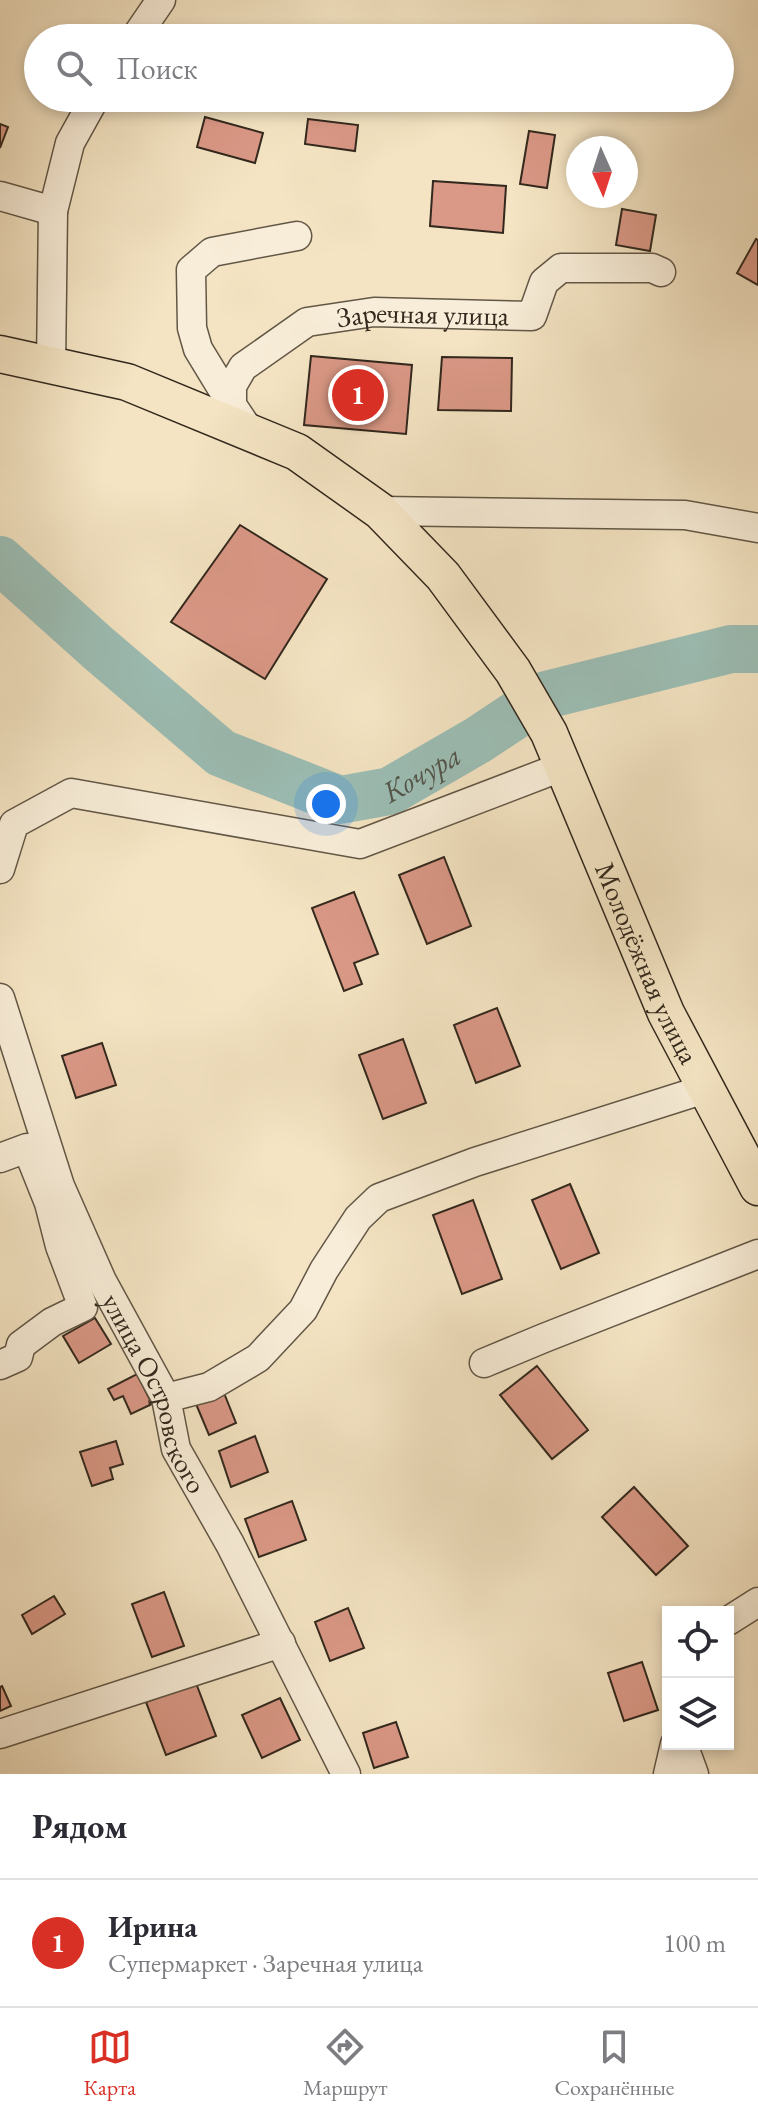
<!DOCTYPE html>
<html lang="ru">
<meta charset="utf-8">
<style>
body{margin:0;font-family:"EB Garamond",serif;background:#f2f2f3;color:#2b2b33}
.controls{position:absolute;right:24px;bottom:24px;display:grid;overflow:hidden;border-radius:0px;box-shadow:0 4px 12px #0003}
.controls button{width:72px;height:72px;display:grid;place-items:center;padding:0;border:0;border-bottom:2px solid #e1e1e2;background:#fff;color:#2b2b33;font:40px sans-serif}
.compass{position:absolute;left:566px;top:136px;width:72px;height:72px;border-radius:50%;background:#fff;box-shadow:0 4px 12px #0003;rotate:177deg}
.you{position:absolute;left:326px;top:804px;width:28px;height:28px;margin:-20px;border:6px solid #fff;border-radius:50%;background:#1a73e8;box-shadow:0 0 0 12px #1a73e833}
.badge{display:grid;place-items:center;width:52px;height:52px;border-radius:50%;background:#d93025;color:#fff;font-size:26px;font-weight:700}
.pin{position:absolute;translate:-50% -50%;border:4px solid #fff;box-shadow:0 2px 8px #0006}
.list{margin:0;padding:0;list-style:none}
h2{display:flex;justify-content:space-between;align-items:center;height:104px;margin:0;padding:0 32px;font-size:34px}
h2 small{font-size:26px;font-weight:400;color:#7c7c81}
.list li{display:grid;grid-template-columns:52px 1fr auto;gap:24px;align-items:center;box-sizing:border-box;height:128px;padding:0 32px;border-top:2px solid #e1e1e2}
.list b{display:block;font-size:30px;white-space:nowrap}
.list p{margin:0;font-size:26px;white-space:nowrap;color:#7c7c81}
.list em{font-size:26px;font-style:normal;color:#7c7c81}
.icon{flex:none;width:44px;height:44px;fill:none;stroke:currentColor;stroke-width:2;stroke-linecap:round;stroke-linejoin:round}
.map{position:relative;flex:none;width:758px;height:1774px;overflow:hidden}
.search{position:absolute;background:#fff;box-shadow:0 4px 12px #0003;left:24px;right:24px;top:24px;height:88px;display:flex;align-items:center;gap:20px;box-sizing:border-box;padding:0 28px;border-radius:44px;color:#7c7c81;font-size:30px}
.sheet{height:232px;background:#fff}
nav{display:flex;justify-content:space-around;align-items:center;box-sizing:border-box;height:112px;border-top:2px solid #e1e1e2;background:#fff;font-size:22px;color:#7c7c81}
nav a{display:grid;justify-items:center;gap:4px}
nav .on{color:#d93025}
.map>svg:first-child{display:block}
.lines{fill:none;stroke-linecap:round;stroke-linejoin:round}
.river{stroke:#9cbeb5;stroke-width:48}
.building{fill:#da9886;stroke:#32281d;stroke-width:2}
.minor-casing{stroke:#625746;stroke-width:31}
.major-casing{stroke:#32281d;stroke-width:39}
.minor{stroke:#f8edd8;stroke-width:28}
.major{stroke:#f4e4c3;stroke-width:36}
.labels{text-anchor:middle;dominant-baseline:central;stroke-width:8;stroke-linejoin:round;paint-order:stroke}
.street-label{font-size:28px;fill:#32281d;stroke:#f8edd8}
.water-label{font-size:30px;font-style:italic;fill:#52554b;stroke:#f8edd8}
</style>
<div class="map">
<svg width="758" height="1774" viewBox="0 0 758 1774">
<rect width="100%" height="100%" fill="#f4e4c3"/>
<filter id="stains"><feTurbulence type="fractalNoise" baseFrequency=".0025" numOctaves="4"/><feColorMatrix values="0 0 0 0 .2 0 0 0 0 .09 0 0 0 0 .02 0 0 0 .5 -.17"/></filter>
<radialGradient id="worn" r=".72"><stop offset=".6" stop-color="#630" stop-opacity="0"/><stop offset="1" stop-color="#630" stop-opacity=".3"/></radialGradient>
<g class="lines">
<!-- river -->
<path class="river" id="s1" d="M 0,560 L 98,648 L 221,753 L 340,800 L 390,791 L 478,740 L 546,695 L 731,649 L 758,649"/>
</g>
<!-- building -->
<g class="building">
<path d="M 205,117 L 263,133 L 255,163 L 197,147 Z"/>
<path d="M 308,119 L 358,125 L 355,151 L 305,144 Z"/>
<path d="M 0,124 L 8,127 L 0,148 Z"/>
<path d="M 529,131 L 555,135 L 547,188 L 520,184 Z"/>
<path d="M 433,181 L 506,186 L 503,233 L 430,226 Z"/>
<path d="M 622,209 L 656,215 L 650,251 L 616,245 Z"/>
<path d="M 756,239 L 758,240 L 758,285 L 737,273 Z"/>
<path d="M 311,356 L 412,365 L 406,434 L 304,425 Z"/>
<path d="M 442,357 L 512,358 L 511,411 L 438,410 Z"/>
<path d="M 240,525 L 327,579 L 265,679 L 171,622 Z"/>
<path d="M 444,857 L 471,926 L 427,944 L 399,875 Z"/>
<path d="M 354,892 L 378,954 L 354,963 L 362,984 L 344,991 L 312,908 Z"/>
<path d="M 497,1008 L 520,1066 L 476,1083 L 454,1025 Z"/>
<path d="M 403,1039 L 426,1103 L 383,1119 L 359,1055 Z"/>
<path d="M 102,1043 L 116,1085 L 76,1098 L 62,1056 Z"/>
<path d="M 570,1184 L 599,1253 L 561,1269 L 532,1200 Z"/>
<path d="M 473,1200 L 502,1279 L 462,1294 L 433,1215 Z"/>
<path d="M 95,1318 L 111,1344 L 79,1363 L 63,1336 Z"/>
<path d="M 537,1366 L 588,1430 L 552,1459 L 500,1395 Z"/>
<path d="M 137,1374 L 152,1404 L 131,1414 L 123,1396 L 114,1400 L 108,1389 Z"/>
<path d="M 224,1393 L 236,1423 L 209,1435 L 196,1404 Z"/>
<path d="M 255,1436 L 268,1472 L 231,1487 L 219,1451 Z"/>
<path d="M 116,1441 L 123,1464 L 110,1468 L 113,1479 L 92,1486 L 80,1452 Z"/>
<path d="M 634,1487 L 688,1546 L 656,1575 L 602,1517 Z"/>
<path d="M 292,1501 L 306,1540 L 259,1557 L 245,1519 Z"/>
<path d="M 164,1592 L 184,1646 L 152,1657 L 132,1604 Z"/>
<path d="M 54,1596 L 65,1614 L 32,1634 L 22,1615 Z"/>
<path d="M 348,1608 L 364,1648 L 330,1661 L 315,1622 Z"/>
<path d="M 642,1662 L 658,1710 L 624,1721 L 608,1673 Z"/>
<path d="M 196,1683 L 216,1736 L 166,1755 L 146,1702 Z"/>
<path d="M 2,1686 L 11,1706 L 0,1711 L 0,1687 Z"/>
<path d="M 280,1698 L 300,1740 L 262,1758 L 242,1715 Z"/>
<path d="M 396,1722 L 408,1757 L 374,1768 L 363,1733 Z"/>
</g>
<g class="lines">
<defs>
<g id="minor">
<path d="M 135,38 L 161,0"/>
<path d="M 0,196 L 53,211"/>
<path d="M 51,365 L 53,211 L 70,143 L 95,98"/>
<path d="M 232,405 L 198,349 L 192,328 L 191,270 L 212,252 L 297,236"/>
<path id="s2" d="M 250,432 L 232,405 L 232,386 L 243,367 L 307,322 L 374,312 L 532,316 L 544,282 L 561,268 L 652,268 L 661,272"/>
<path d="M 380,511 L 685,515 L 758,528"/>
<path d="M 0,869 L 14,824 L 71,793 L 360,844 L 564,766"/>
<path id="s3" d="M 0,998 L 60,1186 L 102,1281 L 166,1398 L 176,1449 L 230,1544 L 346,1774"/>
<path d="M 0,1158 L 27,1148 L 49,1203 L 60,1246 L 83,1307 L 52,1322 L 21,1345 L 18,1357 L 0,1365"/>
<path d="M 484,1363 L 544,1338 L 758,1254"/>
<path d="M 166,1398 L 209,1387 L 258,1358 L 303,1310 L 324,1270 L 358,1218 L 379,1198 L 475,1162 L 705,1089"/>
<path d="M 728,1621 L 758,1602"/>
<path d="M 0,1734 L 281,1643"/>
<path d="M 683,1744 L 694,1774"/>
<path d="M 668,1774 L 675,1744"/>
</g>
<g id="major">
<path id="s4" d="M 0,354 L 127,382 L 297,452 L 380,511 L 443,576 L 513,671 L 549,733 L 666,1013 L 758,1187"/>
</g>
</defs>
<!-- minor casing -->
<use href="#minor" class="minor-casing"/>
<!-- major casing -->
<use href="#major" class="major-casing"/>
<!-- minor -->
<use href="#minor" class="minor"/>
<!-- major -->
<use href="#major" class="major"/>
</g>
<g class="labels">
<!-- street labels -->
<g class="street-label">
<text stroke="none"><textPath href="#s2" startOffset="268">Заречная улица</textPath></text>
<text stroke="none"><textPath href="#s4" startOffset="946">Молодёжная улица</textPath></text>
<text stroke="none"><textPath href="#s3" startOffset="426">улица Островского</textPath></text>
</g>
<!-- water labels -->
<g class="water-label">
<text stroke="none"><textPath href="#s1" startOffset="508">Кочура</textPath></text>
</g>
</g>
<rect width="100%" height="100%" filter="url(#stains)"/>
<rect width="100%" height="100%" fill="url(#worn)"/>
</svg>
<div class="controls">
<button><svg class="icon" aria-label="locate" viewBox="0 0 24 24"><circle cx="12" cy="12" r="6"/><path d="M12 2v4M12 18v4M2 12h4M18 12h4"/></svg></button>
<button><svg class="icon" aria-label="layers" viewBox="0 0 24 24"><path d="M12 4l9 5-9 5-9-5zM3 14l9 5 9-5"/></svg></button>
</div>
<svg class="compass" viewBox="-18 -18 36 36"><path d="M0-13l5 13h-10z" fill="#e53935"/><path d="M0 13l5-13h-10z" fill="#7c7c81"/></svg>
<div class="you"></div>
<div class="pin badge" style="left:358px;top:395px">1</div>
<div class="search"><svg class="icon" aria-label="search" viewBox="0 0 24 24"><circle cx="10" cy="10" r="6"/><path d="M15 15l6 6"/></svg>Поиск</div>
</div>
<section class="sheet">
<h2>Рядом<small></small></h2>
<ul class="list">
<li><span class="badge">1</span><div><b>Ирина</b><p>Супермаркет · Заречная улица</p></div><em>100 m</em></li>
</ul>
</section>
<nav>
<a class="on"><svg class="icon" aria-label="map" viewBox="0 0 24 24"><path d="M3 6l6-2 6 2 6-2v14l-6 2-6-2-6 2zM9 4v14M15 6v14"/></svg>Карта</a>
<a><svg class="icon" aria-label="directions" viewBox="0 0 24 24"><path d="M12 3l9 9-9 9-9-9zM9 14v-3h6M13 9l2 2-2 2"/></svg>Маршрут</a>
<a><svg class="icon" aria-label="saved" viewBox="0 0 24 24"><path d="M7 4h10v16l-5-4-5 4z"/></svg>Сохранённые</a>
</nav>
